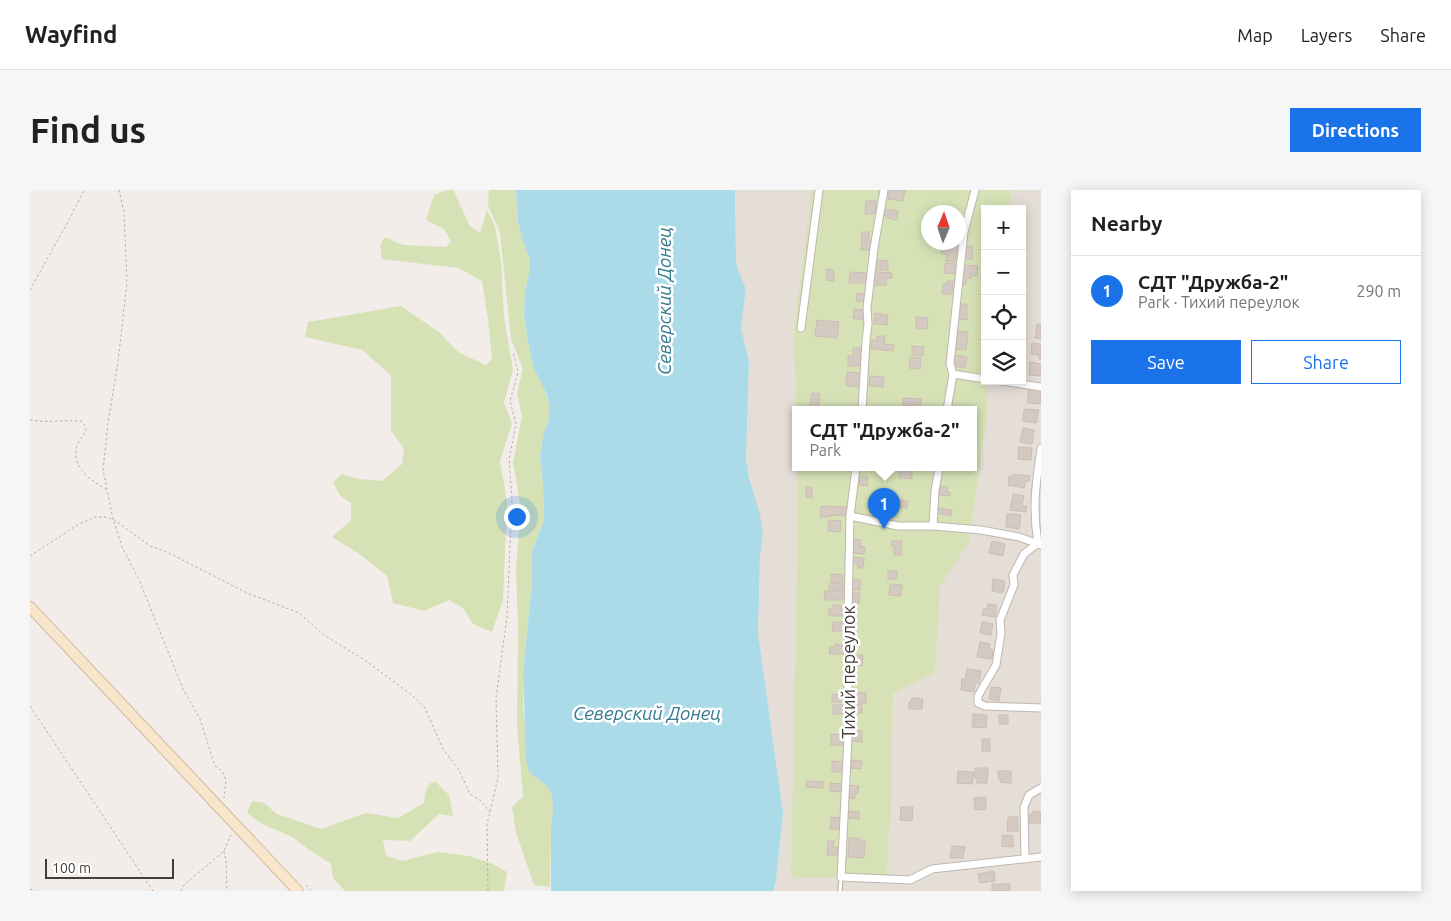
<!DOCTYPE html>
<meta charset="utf-8">
<style>
body{margin:0;font-family:Ubuntu,sans-serif;background:#f6f6f6;color:#202124}
.controls{position:absolute;right:15px;top:15px;display:grid;overflow:hidden;border-radius:0px;box-shadow:0 2px 12px #0003}
.controls button{width:45px;height:45px;display:grid;place-items:center;padding:0;border:0;border-bottom:1px solid #e0e0e0;background:#fff;color:#202124;font:25px sans-serif}
.compass{position:absolute;left:891px;top:15px;width:45px;height:45px;border-radius:50%;background:#fff;box-shadow:0 2px 12px #0003;rotate:2deg}
.scale{position:absolute;left:15px;bottom:12px;width:129px;box-sizing:border-box;padding-left:5px;border:2px solid #453d38;border-top:0;font-size:14px;line-height:18px;white-space:nowrap;color:#453d38;-webkit-text-stroke:4px #fff;paint-order:stroke}
.you{position:absolute;left:486px;top:326px;width:18px;height:18px;margin:-12px;border:4px solid #fff;border-radius:50%;background:#1a73e8;box-shadow:0 0 0 8px #1a73e833}
.badge{display:grid;place-items:center;width:32px;height:32px;border-radius:50%;background:#1a73e8;color:#fff;font-size:16px;font-weight:700}
.pin{position:absolute;translate:-50% -41px;filter:drop-shadow(0 1px 2px #0008)}
.pin::after{content:'';position:absolute;top:26px;width:18px;height:15px;background:inherit;clip-path:polygon(0 0,100% 0,50% 100%)}
.popup{position:absolute;left:762px;top:216px;width:185px;height:65px;box-sizing:border-box;display:grid;place-content:center;border-radius:0px;background:#fff;filter:drop-shadow(0 1px 4px #0005);font-size:16px;white-space:nowrap;color:#757577}
.popup b{font-size:19px;color:#202124}
.popup::after{content:'';position:absolute;left:50%;top:100%;margin-left:-10px;border:10px solid transparent;border-top-color:#fff}
.list{margin:0;padding:0;list-style:none}
h2{display:flex;justify-content:space-between;align-items:center;height:65px;margin:0;padding:0 20px;font-size:21px}
h2 small{font-size:16px;font-weight:400;color:#757577}
.list li{display:grid;grid-template-columns:32px 1fr auto;gap:15px;align-items:center;box-sizing:border-box;height:70px;padding:0 20px;border-top:1px solid #e0e0e0}
.list b{display:block;font-size:19px;white-space:nowrap}
.list p{margin:0;font-size:16px;white-space:nowrap;color:#757577}
.list em{font-size:16px;font-style:normal;color:#757577}
.actions{display:flex;gap:10px;padding:15px 20px}
.actions a{flex:1;padding:11px 0;border:1px solid #1a73e8;border-radius:0px;text-align:center;font-size:18px;color:#1a73e8}
.actions .main{background:#1a73e8;color:#fff}
.icon{flex:none;width:28px;height:28px;fill:none;stroke:currentColor;stroke-width:2;stroke-linecap:round;stroke-linejoin:round}
.map{position:relative;flex:none;width:1011px;height:701px;overflow:hidden;border-radius:0px}
header{display:flex;align-items:center;gap:30px;box-sizing:border-box;height:70px;padding:0 25px;background:#fff;border-bottom:1px solid #e0e0e0}
header strong{font-size:24px}
nav{display:flex;gap:28px;margin-inline-start:auto;font-size:18px}
.intro{display:flex;align-items:center;justify-content:space-between;box-sizing:border-box;height:120px;padding:0 30px}
h1{margin:0;font-size:35px}
.button{padding:12px 22px;border-radius:0px;background:#1a73e8;color:#fff;font-size:18px;font-weight:700}
main{display:flex;gap:30px;padding:0 30px}
aside{flex:1;background:#fff;border-radius:0px;box-shadow:0 2px 12px #0003}
.map>svg:first-child{display:block}
.residential{fill:#e5ded7;fill-rule:evenodd}
.green{fill:#d6e2b6;fill-rule:evenodd}
.water{fill:#abdbe8}
.building{fill:#d5cac2;stroke:#ccbdb3}
.lines{fill:none;stroke-linecap:round;stroke-linejoin:round}
.lane-casing{stroke:#bfb6af;stroke-width:5.5}
.street-casing{stroke:#bfb6af;stroke-width:9}
.secondary-casing{stroke:#cfb99f;stroke-width:12}
.path{stroke:#bcac9f;stroke-width:1;stroke-dasharray:2.5 2.5;stroke-linecap:butt}
.lane{stroke:#fff;stroke-width:3}
.street{stroke:#fff;stroke-width:7}
.secondary{stroke:#f8e5cc;stroke-width:10}
.labels{text-anchor:middle;dominant-baseline:central;stroke-width:5;stroke-linejoin:round;paint-order:stroke}
.street-label{font-size:18px;fill:#453d38;stroke:#fff}
.water-label{font-size:19px;font-style:italic;fill:#367a8e;stroke:#fff}
</style>
<header>
<strong>Wayfind</strong>
<nav><a>Map</a><a>Layers</a><a>Share</a></nav>
</header>
<div class="intro"><h1>Find us</h1><a class="button">Directions</a></div>
<main>
<div class="map">
<svg width="1011" height="701" viewBox="0 0 1011 701">
<rect width="100%" height="100%" fill="#f2ede8"/>
<!-- residential -->
<path class="residential" d="M 705,0 L 1011,0 L 1011,701 L 743,701 L 746,691 L 753,623 L 728,443 L 730,368 L 733,344 L 719,288 L 716,270 L 719,172 L 712,144 L 711,138 L 716,99 L 708,80 L 706,70 ZM 955,19 L 992,19 L 992,191 L 955,191 ZM 898,22 L 928,22 L 928,52 L 898,52 ZM 765,220 L 943,220 L 943,278 L 765,278 Z"/>
<!-- green -->
<g class="green">
<path d="M 417,0 L 423,0 L 440,36 L 450,43 L 457,20 L 465,36 L 471,72 L 474,127 L 483,180 L 474,212 L 482,234 L 470,271 L 477,312 L 473,410 L 462,442 L 443,434 L 433,418 L 419,410 L 394,421 L 363,413 L 357,386 L 328,363 L 302,347 L 321,330 L 321,313 L 310,306 L 303,292 L 312,284 L 329,289 L 352,291 L 372,274 L 374,259 L 361,240 L 361,185 L 332,160 L 275,147 L 278,132 L 371,116 L 409,142 L 428,162 L 456,175 L 462,169 L 458,129 L 452,91 L 428,78 L 352,69 L 350,55 L 355,47 L 373,55 L 416,57 L 421,51 L 414,39 L 396,30 L 404,5 Z"/>
<path d="M 459,0 L 486,0 L 488,32 L 492,48 L 500,70 L 499,83 L 495,102 L 494,125 L 497,146 L 519,214 L 519,229 L 513,246 L 510,267 L 513,294 L 514,330 L 502,361 L 502,392 L 493,483 L 493,518 L 496,547 L 522,605 L 523,620 L 521,636 L 520,697 L 504,695 L 486,643 L 482,617 L 493,606 L 487,535 L 488,438 L 486,378 L 491,318 L 483,273 L 492,226 L 487,203 L 493,179 L 481,149 L 470,43 L 458,15 Z"/>
<path d="M 782,0 L 982,0 L 979,19 L 955,19 L 955,191 L 958,191 L 957,226 L 939,352 L 910,397 L 905,482 L 863,503 L 861,627 L 858,648 L 857,683 L 855,689 L 761,687 L 768,326 L 767,278 L 943,278 L 943,220 L 766,220 L 764,139 ZM 898,22 L 928,22 L 928,52 L 898,52 Z"/>
<path d="M 406,592 L 419,605 L 423,626 L 409,624 L 380,651 L 353,650 L 356,666 L 373,671 L 407,662 L 439,666 L 461,673 L 477,682 L 474,701 L 315,701 L 303,688 L 301,674 L 278,659 L 262,647 L 232,634 L 217,623 L 222,611 L 234,613 L 247,624 L 291,639 L 336,623 L 368,628 L 394,613 L 395,603 L 400,593 Z"/>
</g>
<!-- water -->
<path class="water" d="M 486,0 L 705,0 L 706,70 L 708,80 L 716,99 L 711,138 L 719,172 L 716,270 L 719,288 L 730,324 L 733,344 L 730,368 L 728,443 L 753,623 L 746,691 L 743,701 L 521,701 L 521,636 L 523,620 L 522,605 L 518,597 L 499,582 L 496,570 L 493,483 L 502,392 L 502,361 L 514,330 L 513,294 L 510,267 L 513,246 L 519,229 L 519,214 L 517,205 L 503,176 L 497,146 L 494,125 L 495,102 L 499,83 L 500,70 L 492,48 L 488,32 Z"/>
<!-- building -->
<g class="building">
<path d="M 859,0 L 875,0 L 873,11 L 858,9 Z"/>
<path d="M 836,11 L 846,11 L 845,24 L 835,24 Z"/>
<path d="M 855,19 L 868,21 L 867,30 L 857,28 L 857,26 L 854,25 Z"/>
<path d="M 832,42 L 839,42 L 839,51 L 843,51 L 842,60 L 831,60 Z"/>
<path d="M 912,54 L 927,56 L 925,72 L 916,71 L 917,64 L 911,63 Z"/>
<path d="M 936,56 L 943,57 L 942,69 L 934,69 Z"/>
<path d="M 845,70 L 858,71 L 858,80 L 845,80 Z"/>
<path d="M 915,73 L 925,74 L 924,84 L 914,83 Z"/>
<path d="M 933,75 L 948,76 L 947,86 L 941,86 L 941,89 L 936,88 L 936,94 L 932,94 Z"/>
<path d="M 797,79 L 804,80 L 804,91 L 796,90 Z"/>
<path d="M 820,82 L 837,83 L 837,93 L 819,93 Z"/>
<path d="M 844,82 L 862,83 L 862,88 L 856,88 L 856,95 L 843,95 Z"/>
<path d="M 917,91 L 923,91 L 922,104 L 912,104 L 913,94 L 917,94 Z"/>
<path d="M 827,103 L 836,104 L 835,112 L 826,111 Z"/>
<path d="M 929,114 L 937,114 L 937,130 L 928,129 Z"/>
<path d="M 824,119 L 835,120 L 833,130 L 823,128 Z"/>
<path d="M 845,123 L 858,125 L 857,135 L 844,134 Z"/>
<path d="M 886,127 L 898,128 L 897,139 L 886,138 Z"/>
<path d="M 787,130 L 809,132 L 807,148 L 785,146 Z"/>
<path d="M 1007,134 L 1011,134 L 1011,149 L 1005,148 Z"/>
<path d="M 926,141 L 938,142 L 936,160 L 924,159 Z"/>
<path d="M 847,146 L 855,146 L 854,154 L 864,155 L 863,161 L 841,159 L 842,150 L 847,151 Z"/>
<path d="M 1002,153 L 1011,154 L 1011,170 L 1010,170 L 1008,165 L 1001,164 Z"/>
<path d="M 882,156 L 894,157 L 893,166 L 882,165 Z"/>
<path d="M 823,158 L 833,158 L 832,176 L 818,176 L 818,166 L 823,166 Z"/>
<path d="M 924,165 L 937,167 L 935,178 L 923,176 Z"/>
<path d="M 880,167 L 891,168 L 890,179 L 879,178 Z"/>
<path d="M 1000,172 L 1011,174 L 1011,186 L 999,185 Z"/>
<path d="M 817,182 L 832,183 L 831,197 L 816,196 Z"/>
<path d="M 840,186 L 854,187 L 853,197 L 839,196 Z"/>
<path d="M 999,198 L 1011,199 L 1010,214 L 997,213 Z"/>
<path d="M 782,203 L 790,204 L 788,220 L 779,220 Z"/>
<path d="M 873,208 L 891,209 L 890,218 L 873,216 Z"/>
<path d="M 994,219 L 1009,220 L 1006,233 L 993,231 Z"/>
<path d="M 993,238 L 1004,240 L 1002,254 L 990,252 Z"/>
<path d="M 989,257 L 1002,258 L 1001,270 L 988,269 Z"/>
<path d="M 869,278 L 882,278 L 882,289 L 869,288 Z"/>
<path d="M 983,284 L 1000,286 L 999,291 L 996,291 L 994,298 L 978,295 L 979,286 L 982,287 Z"/>
<path d="M 830,286 L 838,287 L 837,296 L 829,295 Z"/>
<path d="M 910,296 L 918,297 L 917,302 L 920,302 L 920,306 L 909,305 Z"/>
<path d="M 776,297 L 782,297 L 782,308 L 776,307 Z"/>
<path d="M 983,304 L 994,306 L 992,316 L 997,316 L 996,322 L 980,320 Z"/>
<path d="M 868,309 L 878,311 L 877,318 L 867,317 Z"/>
<path d="M 791,316 L 817,317 L 816,326 L 801,325 L 801,327 L 790,327 Z"/>
<path d="M 908,318 L 922,320 L 921,326 L 907,323 Z"/>
<path d="M 977,324 L 991,325 L 989,339 L 976,337 Z"/>
<path d="M 799,330 L 811,331 L 810,342 L 798,341 Z"/>
<path d="M 823,349 L 831,350 L 830,356 L 835,357 L 834,364 L 822,363 Z"/>
<path d="M 862,351 L 872,351 L 871,365 L 864,365 L 864,356 L 861,356 Z"/>
<path d="M 962,351 L 975,354 L 973,366 L 959,363 Z"/>
<path d="M 822,367 L 834,368 L 833,378 L 828,378 L 828,374 L 822,373 Z"/>
<rect x="858" y="381" width="9" height="8"/>
<path d="M 801,384 L 813,385 L 813,392 L 801,392 Z"/>
<path d="M 963,389 L 975,391 L 973,403 L 962,401 Z"/>
<rect x="821" y="390" width="9" height="10"/>
<path d="M 799,393 L 813,394 L 813,400 L 799,400 Z"/>
<path d="M 860,394 L 872,395 L 871,406 L 859,405 Z"/>
<path d="M 795,401 L 813,401 L 813,410 L 794,410 Z"/>
<path d="M 821,403 L 830,403 L 829,414 L 821,414 Z"/>
<path d="M 958,414 L 967,415 L 965,427 L 952,425 L 953,419 L 957,419 Z"/>
<path d="M 802,415 L 812,415 L 812,426 L 799,426 L 799,419 L 802,419 Z"/>
<path d="M 803,432 L 814,432 L 814,441 L 802,441 Z"/>
<path d="M 952,432 L 963,434 L 961,445 L 950,443 Z"/>
<path d="M 950,452 L 960,454 L 959,459 L 963,460 L 962,469 L 947,467 Z"/>
<path d="M 805,454 L 813,455 L 813,464 L 799,464 L 800,457 L 805,457 Z"/>
<path d="M 822,465 L 833,465 L 832,476 L 822,475 Z"/>
<path d="M 937,479 L 951,481 L 949,493 L 945,493 L 944,502 L 931,500 L 932,489 L 935,489 Z"/>
<path d="M 961,497 L 971,498 L 969,511 L 959,509 Z"/>
<path d="M 822,502 L 836,503 L 836,513 L 822,513 Z"/>
<path d="M 802,504 L 813,505 L 813,512 L 802,512 Z"/>
<path d="M 882,508 L 893,509 L 892,519 L 879,519 L 879,512 L 881,512 Z"/>
<rect x="823" y="514" width="9" height="9"/>
<rect x="803" y="515" width="10" height="9"/>
<path d="M 943,524 L 957,525 L 956,538 L 942,537 Z"/>
<rect x="969" y="525" width="9" height="9"/>
<path d="M 822,540 L 832,541 L 832,552 L 821,551 Z"/>
<path d="M 801,544 L 813,545 L 812,555 L 801,555 Z"/>
<rect x="952" y="549" width="8" height="12"/>
<path d="M 821,570 L 832,571 L 831,579 L 820,578 Z"/>
<path d="M 802,571 L 813,572 L 813,582 L 802,582 Z"/>
<path d="M 945,578 L 958,578 L 957,593 L 947,593 L 947,588 L 945,588 Z"/>
<path d="M 928,581 L 944,582 L 942,594 L 927,593 Z"/>
<path d="M 968,581 L 981,581 L 981,593 L 970,592 L 970,588 L 968,588 Z"/>
<path d="M 777,591 L 794,592 L 793,598 L 776,597 Z"/>
<path d="M 800,593 L 812,594 L 812,602 L 800,601 Z"/>
<path d="M 818,595 L 829,596 L 828,604 L 825,604 L 825,609 L 817,608 Z"/>
<path d="M 956,607 L 956,619 L 945,620 L 944,608 Z"/>
<path d="M 871,617 L 883,617 L 882,631 L 870,630 Z"/>
<path d="M 819,621 L 829,622 L 829,629 L 819,628 Z"/>
<path d="M 1003,621 L 1011,622 L 1011,633 L 999,633 L 1000,624 L 1003,624 Z"/>
<path d="M 801,627 L 811,628 L 811,639 L 800,639 Z"/>
<path d="M 978,627 L 988,627 L 988,641 L 977,641 Z"/>
<path d="M 972,645 L 983,646 L 983,657 L 972,656 Z"/>
<path d="M 819,648 L 830,648 L 830,651 L 835,651 L 834,668 L 818,667 Z"/>
<path d="M 798,651 L 804,651 L 803,657 L 809,658 L 809,665 L 797,665 Z"/>
<path d="M 922,656 L 935,657 L 933,668 L 920,668 Z"/>
<path d="M 964,681 L 965,691 L 950,693 L 948,684 Z"/>
<rect x="962" y="694" width="18" height="7"/>
</g>
<g class="lines">
<defs>
<path id="lane" d="M 810,701 L 811,687"/>
<g id="street">
<path d="M 771,138 L 789,0"/>
<path d="M 923,184 L 955,189"/>
<path d="M 971,191 L 1011,197"/>
<path d="M 832,220 L 836,151 L 838,134 L 837,118 L 844,58 L 854,0"/>
<path d="M 917,220 L 923,184 L 920,174 L 934,42 L 945,0"/>
<path d="M 826,278 L 820,326 L 818,426 L 818,548 L 811,687 L 880,690 L 902,679 L 1011,667"/>
<path d="M 820,326 L 868,336 L 903,336 L 951,340 L 989,347 L 1011,355"/>
<path d="M 903,336 L 905,301 L 909,278"/>
<path d="M 1008,353 L 994,364 L 983,385 L 984,395 L 970,430 L 971,443 L 966,475 L 948,506 L 948,513 L 955,516 L 1011,518"/>
<path d="M 1008,353 C 1002,317 1006,293 1011,258"/>
<path d="M 995,669 L 994,617 L 999,605 L 1011,598"/>
</g>
<path id="secondary" d="M 0,417 L 268,701"/>
</defs>
<!-- lane casing -->
<use href="#lane" class="lane-casing"/>
<!-- street casing -->
<use href="#street" class="street-casing"/>
<!-- secondary casing -->
<use href="#secondary" class="secondary-casing"/>
<!-- path -->
<g class="path">
<path d="M 89,0 L 94,22 L 97,93 L 88,172 L 78,233 L 73,280 L 83,329 L 92,357 L 110,392 L 153,499 L 170,529 L 185,576 L 192,581 L 196,590 L 194,608"/>
<path d="M 0,100 L 39,30 L 54,0"/>
<path d="M 0,230 C 18,233 33,230 51,231 L 56,237 C 56,244 52,246 49,251 C 38,275 58,289 76,299"/>
<path d="M 0,366 L 49,334 L 65,327 L 75,327 L 83,329 L 120,356 L 137,362 L 217,403 L 269,423 L 294,445 L 336,471 L 382,505 L 395,518 L 413,559 L 429,580 L 440,604 L 451,611 L 460,622"/>
<path d="M 0,516 L 123,701"/>
<path d="M 194,661 L 196,671 L 197,701"/>
<path d="M 276,695 L 282,701"/>
<path d="M 0,699 L 5,701"/>
<path d="M 151,701 L 154,695 L 194,661 L 201,645"/>
<path d="M 458,701 L 457,634 L 468,588 L 466,508 L 477,427 L 482,308 L 479,270 L 486,234 L 480,211 L 488,182 L 483,162"/>
</g>
<!-- lane -->
<use href="#lane" class="lane"/>
<!-- street -->
<use href="#street" class="street"/>
<!-- secondary -->
<use href="#secondary" class="secondary"/>
</g>
<g class="labels">
<!-- street labels -->
<g class="street-label">
<text transform="translate(818 482) rotate(-90)">Тихий переулок</text>
</g>
<!-- water labels -->
<g class="water-label">
<text transform="translate(634 111) rotate(-90)">Северский Донец</text>
<text x="617" y="523">Северский Донец</text>
</g>
</g>
</svg>
<div class="controls">
<button>+</button>
<button>−</button>
<button><svg class="icon" aria-label="locate" viewBox="0 0 24 24"><circle cx="12" cy="12" r="6"/><path d="M12 2v4M12 18v4M2 12h4M18 12h4"/></svg></button>
<button><svg class="icon" aria-label="layers" viewBox="0 0 24 24"><path d="M12 4l9 5-9 5-9-5zM3 14l9 5 9-5"/></svg></button>
</div>
<svg class="compass" viewBox="-18 -18 36 36"><path d="M0-13l5 13h-10z" fill="#e53935"/><path d="M0 13l5-13h-10z" fill="#757577"/></svg>
<div class="scale">100 m</div>
<div class="you"></div>
<div class="pin badge" style="left:854px;top:339px">1</div>
<div class="popup"><b>СДТ &quot;Дружба-2&quot;</b>Park</div>
</div>
<aside>
<h2>Nearby<small></small></h2>
<ul class="list">
<li><span class="badge">1</span><div><b>СДТ &quot;Дружба-2&quot;</b><p>Park · Тихий переулок</p></div><em>290 m</em></li>
</ul>
<div class="actions"><a class="main">Save</a><a>Share</a></div>
</aside>
</main>
